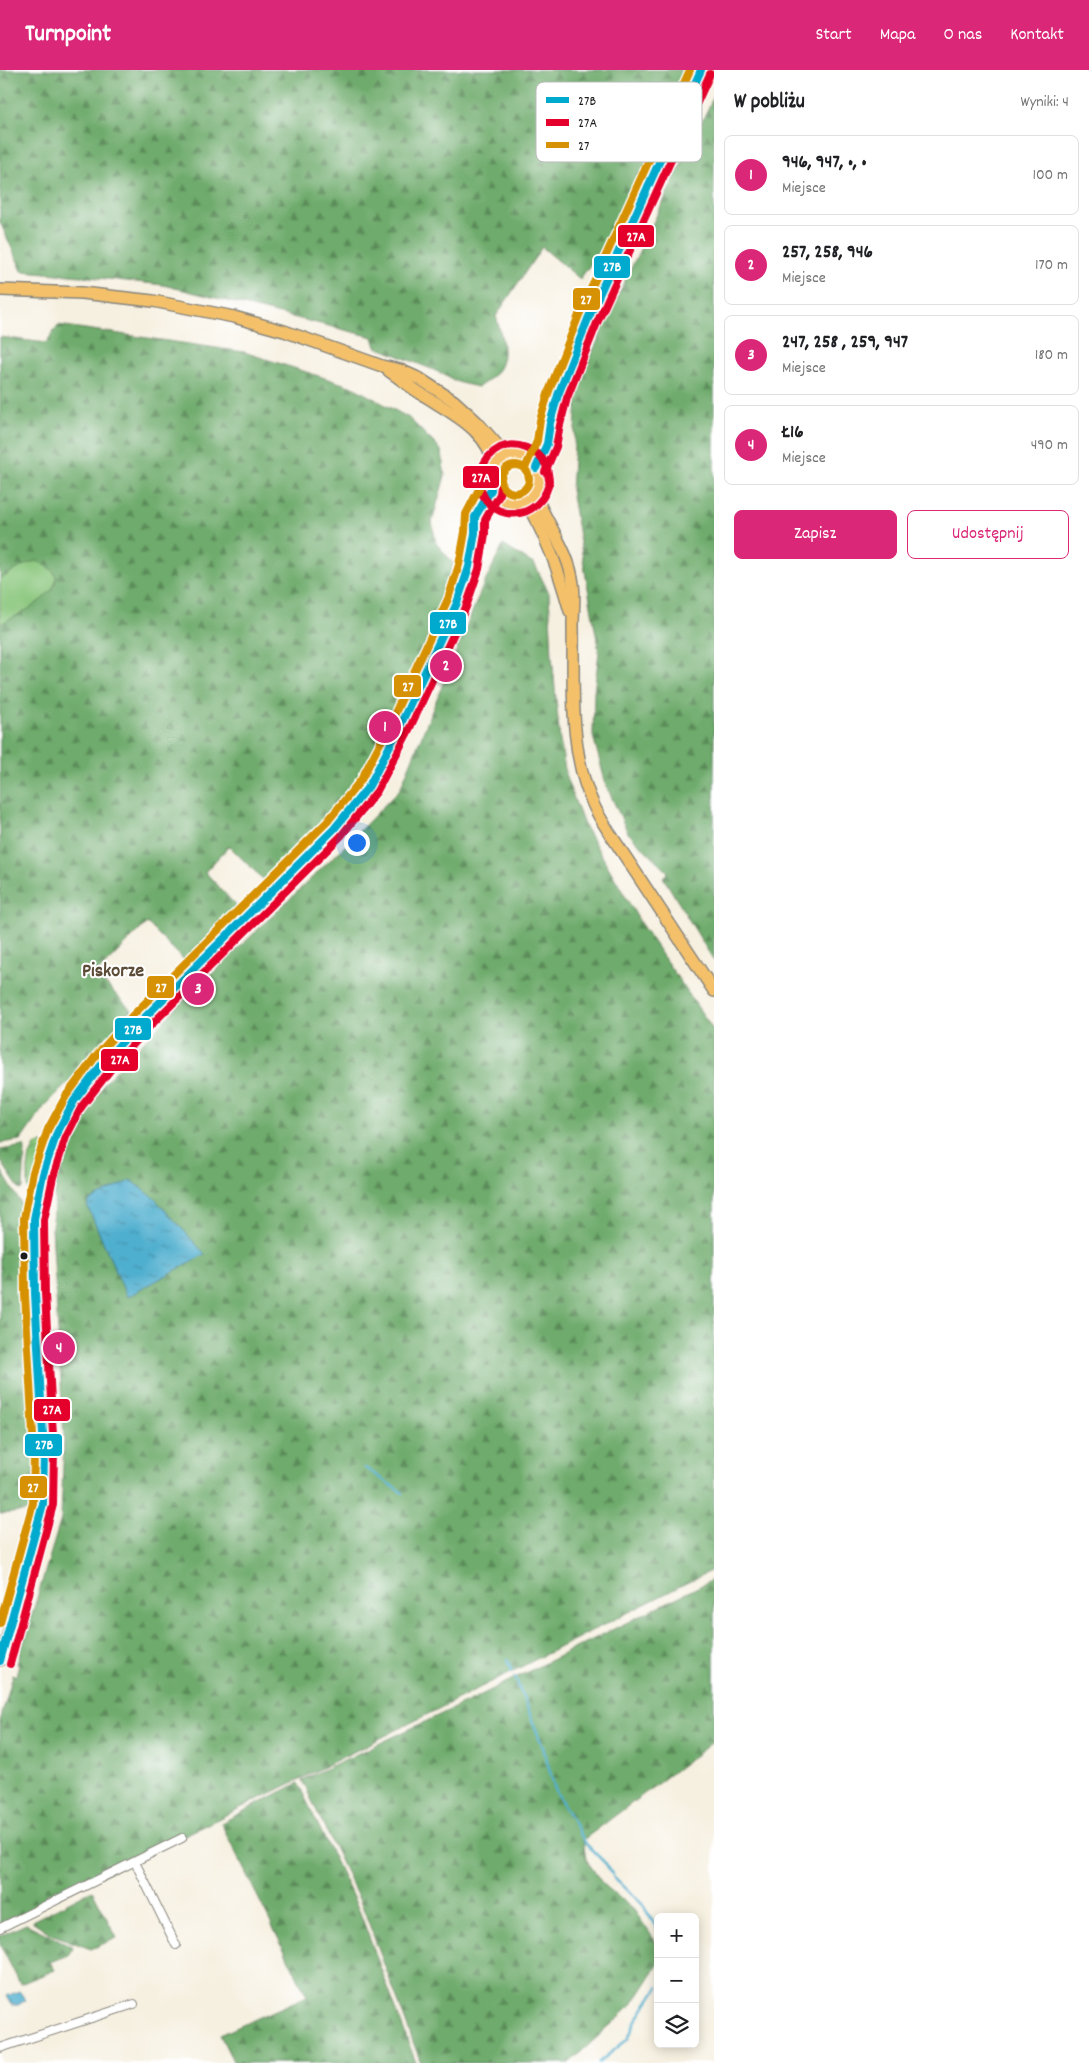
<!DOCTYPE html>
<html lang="pl">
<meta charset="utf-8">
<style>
body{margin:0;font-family:Dekko,sans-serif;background:#f2f2f2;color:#202124}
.controls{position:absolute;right:15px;bottom:15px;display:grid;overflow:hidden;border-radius:8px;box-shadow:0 2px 12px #0003}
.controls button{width:45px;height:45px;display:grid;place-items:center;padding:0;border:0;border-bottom:1px solid #e0e0e0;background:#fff;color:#202124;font:25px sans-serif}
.you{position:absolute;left:356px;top:772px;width:18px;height:18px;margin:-12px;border:4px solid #fff;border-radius:50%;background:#1a73e8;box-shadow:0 0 0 8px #1a73e833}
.badge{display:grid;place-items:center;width:32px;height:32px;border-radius:50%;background:#db2777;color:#fff;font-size:16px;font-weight:700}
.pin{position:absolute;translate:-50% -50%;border:2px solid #fff;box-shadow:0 1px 5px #0006}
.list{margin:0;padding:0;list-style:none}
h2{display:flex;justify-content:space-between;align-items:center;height:65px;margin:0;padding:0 20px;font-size:21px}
h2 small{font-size:16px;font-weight:400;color:#757577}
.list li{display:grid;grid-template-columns:32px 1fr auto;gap:15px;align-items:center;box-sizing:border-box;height:80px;margin:0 10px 10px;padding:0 10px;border:1px solid #e0e0e0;border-radius:8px}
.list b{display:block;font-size:19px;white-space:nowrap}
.list p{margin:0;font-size:16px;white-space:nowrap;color:#757577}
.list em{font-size:16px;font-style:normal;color:#757577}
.actions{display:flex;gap:10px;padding:15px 20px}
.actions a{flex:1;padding:11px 0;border:1px solid #db2777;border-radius:8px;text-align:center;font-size:18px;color:#db2777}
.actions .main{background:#db2777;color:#fff}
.icon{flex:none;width:28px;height:28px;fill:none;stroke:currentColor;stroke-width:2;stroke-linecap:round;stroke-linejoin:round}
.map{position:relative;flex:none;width:714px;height:1993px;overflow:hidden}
header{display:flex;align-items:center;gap:30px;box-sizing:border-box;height:70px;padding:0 25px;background:#db2777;color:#fff}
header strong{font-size:24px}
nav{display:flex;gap:28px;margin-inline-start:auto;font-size:18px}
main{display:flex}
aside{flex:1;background:#fff}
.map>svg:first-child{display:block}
.grass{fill:url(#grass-tufts);stroke:#52714c}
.forest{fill:url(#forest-firs);stroke:#456444}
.park{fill:#89c67c;stroke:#52714c}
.water{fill:url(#water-ripples);stroke:#366676}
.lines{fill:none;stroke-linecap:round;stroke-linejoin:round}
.stream{stroke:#50afcf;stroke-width:2.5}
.street-casing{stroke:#89867e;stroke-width:10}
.secondary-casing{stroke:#89867e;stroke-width:12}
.primary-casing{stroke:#89867e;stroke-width:14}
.street{stroke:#fff;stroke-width:8}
.secondary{stroke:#fbe6c4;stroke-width:10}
.primary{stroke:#f4c16b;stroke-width:11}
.bus-1-casing{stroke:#fff;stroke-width:11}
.bus-2-casing{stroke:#fff;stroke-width:11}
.bus-3-casing{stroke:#fff;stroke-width:11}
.bus-1{stroke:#00a9ce;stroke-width:8}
.bus-2{stroke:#e4002b;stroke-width:8}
.bus-3{stroke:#d69104;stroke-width:8}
.bus-dot{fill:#1c1c1c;stroke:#fff;stroke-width:2}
.labels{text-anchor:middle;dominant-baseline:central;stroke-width:4;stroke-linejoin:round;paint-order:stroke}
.neighbourhood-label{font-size:20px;font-weight:bold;fill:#5c4c37;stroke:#fff}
.key{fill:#fff;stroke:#bbb;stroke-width:1}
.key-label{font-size:14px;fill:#1c1c1c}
.line-badge{stroke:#fff;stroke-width:2}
.badge-label{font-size:14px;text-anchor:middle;font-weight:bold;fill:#fff}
</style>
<header>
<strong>Turnpoint</strong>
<nav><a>Start</a><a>Mapa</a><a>O nas</a><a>Kontakt</a></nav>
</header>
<main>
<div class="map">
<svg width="714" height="1993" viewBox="0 0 714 1993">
<defs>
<pattern id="grass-tufts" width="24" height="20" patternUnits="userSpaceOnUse" patternTransform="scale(1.25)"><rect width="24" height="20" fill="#89c67c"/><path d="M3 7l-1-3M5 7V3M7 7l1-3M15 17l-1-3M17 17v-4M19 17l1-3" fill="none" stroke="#6fa065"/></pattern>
<pattern id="forest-firs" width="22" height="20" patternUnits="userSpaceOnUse" patternTransform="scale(1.25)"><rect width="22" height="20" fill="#6eab6c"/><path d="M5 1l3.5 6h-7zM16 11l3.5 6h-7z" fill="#5a8a58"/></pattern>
<pattern id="water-ripples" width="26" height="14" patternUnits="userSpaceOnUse" patternTransform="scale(1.25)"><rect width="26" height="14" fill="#50afcf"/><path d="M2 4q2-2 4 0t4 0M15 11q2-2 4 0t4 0" fill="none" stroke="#428ea7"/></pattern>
</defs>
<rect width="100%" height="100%" fill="#fff"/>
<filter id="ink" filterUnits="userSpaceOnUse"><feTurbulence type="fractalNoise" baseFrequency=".02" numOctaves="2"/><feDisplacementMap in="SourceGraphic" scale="10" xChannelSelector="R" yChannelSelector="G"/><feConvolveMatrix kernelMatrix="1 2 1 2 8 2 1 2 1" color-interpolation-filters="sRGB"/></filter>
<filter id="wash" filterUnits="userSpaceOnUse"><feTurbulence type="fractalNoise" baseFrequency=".0096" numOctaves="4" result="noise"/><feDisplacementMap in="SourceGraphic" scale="20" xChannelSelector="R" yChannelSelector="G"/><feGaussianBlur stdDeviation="1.12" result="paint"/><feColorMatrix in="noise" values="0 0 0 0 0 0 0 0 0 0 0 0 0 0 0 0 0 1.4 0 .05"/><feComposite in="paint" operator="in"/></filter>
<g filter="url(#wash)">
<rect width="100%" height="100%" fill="#f6f0e0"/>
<!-- grass -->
<path class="grass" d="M 44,1073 L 47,1076 L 35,1120 L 31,1122 L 28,1118 L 28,1098 L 30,1085 L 36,1074 Z"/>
<!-- forest -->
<g class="forest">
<path d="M 0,0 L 689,0 L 619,154 L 580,209 L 542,177 L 496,246 C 505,279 511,298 478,317 L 460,313 L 434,300 L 376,277 L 373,267 L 163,215 L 81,206 L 22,201 L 0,152 Z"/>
<path d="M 714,26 L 714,891 L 663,807 L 668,802 L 628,763 L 606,715 L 596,677 L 593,666 L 594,622 L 599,582 L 571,420 L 578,315 L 611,240 Z"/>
<path d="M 58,255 L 244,282 L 353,317 L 409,348 L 441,380 L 445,406 L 432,452 L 436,473 L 453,493 L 448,515 L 377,703 L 268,814 L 229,776 L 205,802 L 241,841 L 188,894 L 147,853 L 96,904 L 136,945 L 44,1037 L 21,1070 L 0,1073 L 0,267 L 46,273 Z"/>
<path d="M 503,475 L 535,495 L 549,523 L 552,586 L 560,671 L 567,710 L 584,755 L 643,857 L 714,961 L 714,1499 L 304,1707 L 0,1855 L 0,1652 L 13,1605 L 16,1606 L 19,1595 L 17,1594 L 61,1449 L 64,1368 L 52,1157 L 57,1103 L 68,1073 L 105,1012 L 177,937 L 346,775 L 400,719 L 482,518 Z"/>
<path d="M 24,1076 L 25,1079 L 23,1119 L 20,1120 L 0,1090 L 0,1080 Z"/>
<path d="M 0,1098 L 26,1142 L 22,1206 L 36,1417 L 32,1441 L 0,1444 Z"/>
<path d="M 714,1509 L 714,1671 L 583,1770 L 586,1789 L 602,1813 L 634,1840 L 658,1875 L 658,1895 L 631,1936 L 569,1993 L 421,1993 L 363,1838 L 302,1710 L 473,1629 Z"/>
<path d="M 298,1713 L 359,1840 L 416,1993 L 234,1993 L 220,1965 L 307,1926 L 221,1753 Z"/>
<path d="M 92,1820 L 117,1868 L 91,1879 L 51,1864 L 32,1851 Z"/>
<path d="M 26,1854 L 72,1876 L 73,1878 L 68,1885 L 50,1892 L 55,1900 L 20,1914 L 0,1874 L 0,1866 Z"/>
</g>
<!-- park -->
<path class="park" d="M 36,491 C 89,510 21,544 0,554 L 0,509 L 26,494 Z"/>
<!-- water -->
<g class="water">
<path d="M 131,1110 L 154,1128 L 205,1184 L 127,1227 L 87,1135 L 89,1131 Z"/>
<path d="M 19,1921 L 26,1930 L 18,1935 L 12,1935 L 7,1926 Z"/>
</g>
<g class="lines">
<!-- stream -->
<g class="stream">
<path d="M 365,1398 L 403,1423"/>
<path d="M 507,1589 L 512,1602"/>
<path d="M 515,1607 L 543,1677 L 555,1719 L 562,1732 L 586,1774 L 606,1794 L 614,1807 L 642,1834 L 658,1860"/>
<path d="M 598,1993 L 628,1969 L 635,1952 L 658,1917"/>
</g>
</g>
</g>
<g filter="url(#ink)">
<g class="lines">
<defs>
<g id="street">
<path d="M 0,1551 L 11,1553"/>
<path d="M 135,1792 L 176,1875"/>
<path d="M 0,1858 L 182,1768"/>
<path d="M 0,1978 L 134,1934"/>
</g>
<g id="secondary">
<path d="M 525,387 L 536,377 L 550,353 L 558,325 L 588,249 L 701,0"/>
<path d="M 536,398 L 547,374 L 550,359"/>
<path d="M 476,462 C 482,450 488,433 503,431"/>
<path d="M 0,1591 L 43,1434 L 44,1383 L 35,1224 L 34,1149 L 43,1104 L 57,1063 L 74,1031 L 103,993 L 140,952 L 334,759 L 369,716 L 398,660 L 457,533 L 469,497 L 475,463 L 475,447 L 491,420 L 491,415"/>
</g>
<g id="primary">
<path d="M 0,220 L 82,223 L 153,231 L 234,247 L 284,261 L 382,296 L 400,300 L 420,309 L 454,331 L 477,352 L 499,377 L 509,385"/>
<path d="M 389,301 C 401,309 412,319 425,326 C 451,343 490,361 494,397"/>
<circle cx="515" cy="409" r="24"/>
<path d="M 535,423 C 546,455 569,479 573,514 C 575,527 573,541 573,555 C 574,614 568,682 594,736 C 598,745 604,754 609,762 L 714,921"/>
<path d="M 525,431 C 547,466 559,502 570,541"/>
</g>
</defs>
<!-- street casing -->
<use href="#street" class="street-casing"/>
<!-- secondary casing -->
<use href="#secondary" class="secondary-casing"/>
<!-- primary casing -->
<use href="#primary" class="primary-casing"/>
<!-- street -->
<use href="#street" class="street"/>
<!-- secondary -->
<use href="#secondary" class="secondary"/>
<!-- primary -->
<use href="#primary" class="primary"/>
<defs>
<g id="bus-1">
<path d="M 536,398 L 547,374 L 550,353 L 558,325 L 588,249 L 701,0"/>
<path d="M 0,1591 L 43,1434 L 44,1383 L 35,1224 L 34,1149 L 43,1104 L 57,1063 L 74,1031 L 103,993 L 140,952 L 334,759 L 369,716 L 398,660 L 457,533 L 469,497 L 475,463 L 475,447 L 491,420 L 491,415"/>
</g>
<g id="bus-2">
<path d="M 545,402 L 556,377 L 560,355 L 567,328 L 597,253 L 710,4"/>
<path d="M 549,414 C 535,462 471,447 481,401 C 484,391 490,383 500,378 C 516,371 538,379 546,395 C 548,399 548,405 549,410"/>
<path d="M 10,1594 L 53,1435 L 54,1382 L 45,1224 L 44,1150 L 53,1107 L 66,1067 L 82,1036 L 111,999 L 147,959 L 341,766 L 377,721 L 407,664 L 466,537 L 479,499 L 485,464 L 485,450 L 500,424 L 501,415"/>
</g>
<g id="bus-3">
<path d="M 527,394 L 537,371 L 540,350 L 549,321 L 579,245 L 690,0"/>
<circle cx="515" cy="409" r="14"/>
<path d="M 0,1553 L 33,1433 L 34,1383 L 25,1225 L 24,1148 L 33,1102 L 48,1059 L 66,1026 L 96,986 L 133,945 L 327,752 L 361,710 L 389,656 L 448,529 L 459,495 L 465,462 L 466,444 L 481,415"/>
</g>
</defs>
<!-- bus-1 casing -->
<use href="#bus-1" class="bus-1-casing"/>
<!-- bus-2 casing -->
<use href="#bus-2" class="bus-2-casing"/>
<!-- bus-3 casing -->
<use href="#bus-3" class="bus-3-casing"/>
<!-- bus-1 -->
<use href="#bus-1" class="bus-1"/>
<!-- bus-2 -->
<use href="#bus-2" class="bus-2"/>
<!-- bus-3 -->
<use href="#bus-3" class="bus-3"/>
</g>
</g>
<!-- markers -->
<circle class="bus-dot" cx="24" cy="1186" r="4.5"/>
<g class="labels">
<!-- neighbourhood labels -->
<g class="neighbourhood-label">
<text x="113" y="902">Piskorze</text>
</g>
</g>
<!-- legend -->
<rect x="536" y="12" width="166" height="80" rx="8" class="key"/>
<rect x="546" y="27" width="23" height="6" fill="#00a9ce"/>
<rect x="546" y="49" width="23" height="7" fill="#e4002b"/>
<rect x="546" y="72" width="23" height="6" fill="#d69104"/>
<g class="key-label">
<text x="578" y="35">27B</text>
<text x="578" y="57">27A</text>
<text x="578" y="80">27</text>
</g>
<g class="line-badge">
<rect x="617" y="154" width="38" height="24" rx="5" fill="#e4002b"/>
<rect x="593" y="185" width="38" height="24" rx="5" fill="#00a9ce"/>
<rect x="572" y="217" width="29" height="24" rx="5" fill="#d69104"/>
<rect x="462" y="395" width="38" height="24" rx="5" fill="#e4002b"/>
<rect x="429" y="541" width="38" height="24" rx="5" fill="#00a9ce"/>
<rect x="393" y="604" width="29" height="24" rx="5" fill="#d69104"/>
<rect x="146" y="905" width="29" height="24" rx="5" fill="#d69104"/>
<rect x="114" y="947" width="38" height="24" rx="5" fill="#00a9ce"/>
<rect x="100" y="978" width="39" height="24" rx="5" fill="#e4002b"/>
<rect x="33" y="1328" width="38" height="24" rx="5" fill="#e4002b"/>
<rect x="24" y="1363" width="39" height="24" rx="5" fill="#00a9ce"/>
<rect x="19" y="1405" width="29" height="24" rx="5" fill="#d69104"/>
</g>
<g class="badge-label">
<text x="636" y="171">27A</text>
<text x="612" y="201">27B</text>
<text x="586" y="234">27</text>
<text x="481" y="412">27A</text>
<text x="448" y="558">27B</text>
<text x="408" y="621">27</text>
<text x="161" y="922">27</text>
<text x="133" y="964">27B</text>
<text x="120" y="994">27A</text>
<text x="52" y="1344">27A</text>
<text x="44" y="1379">27B</text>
<text x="33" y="1422">27</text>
</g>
</svg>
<div class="controls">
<button>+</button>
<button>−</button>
<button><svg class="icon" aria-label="layers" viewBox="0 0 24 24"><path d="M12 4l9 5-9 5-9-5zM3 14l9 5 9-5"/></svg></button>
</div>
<div class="you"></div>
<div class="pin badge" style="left:385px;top:657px">1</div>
<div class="pin badge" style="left:446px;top:596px">2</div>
<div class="pin badge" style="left:198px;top:919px">3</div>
<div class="pin badge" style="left:59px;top:1278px">4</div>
</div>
<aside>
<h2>W pobliżu<small>Wyniki: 4</small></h2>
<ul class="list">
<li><span class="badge">1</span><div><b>946, 947, •, •</b><p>Miejsce</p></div><em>100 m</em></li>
<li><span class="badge">2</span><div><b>257, 258, 946</b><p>Miejsce</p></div><em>170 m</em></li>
<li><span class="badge">3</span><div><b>247, 258 , 259, 947</b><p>Miejsce</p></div><em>180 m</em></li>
<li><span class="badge">4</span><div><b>Ł16</b><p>Miejsce</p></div><em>490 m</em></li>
</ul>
<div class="actions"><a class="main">Zapisz</a><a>Udostępnij</a></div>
</aside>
</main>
